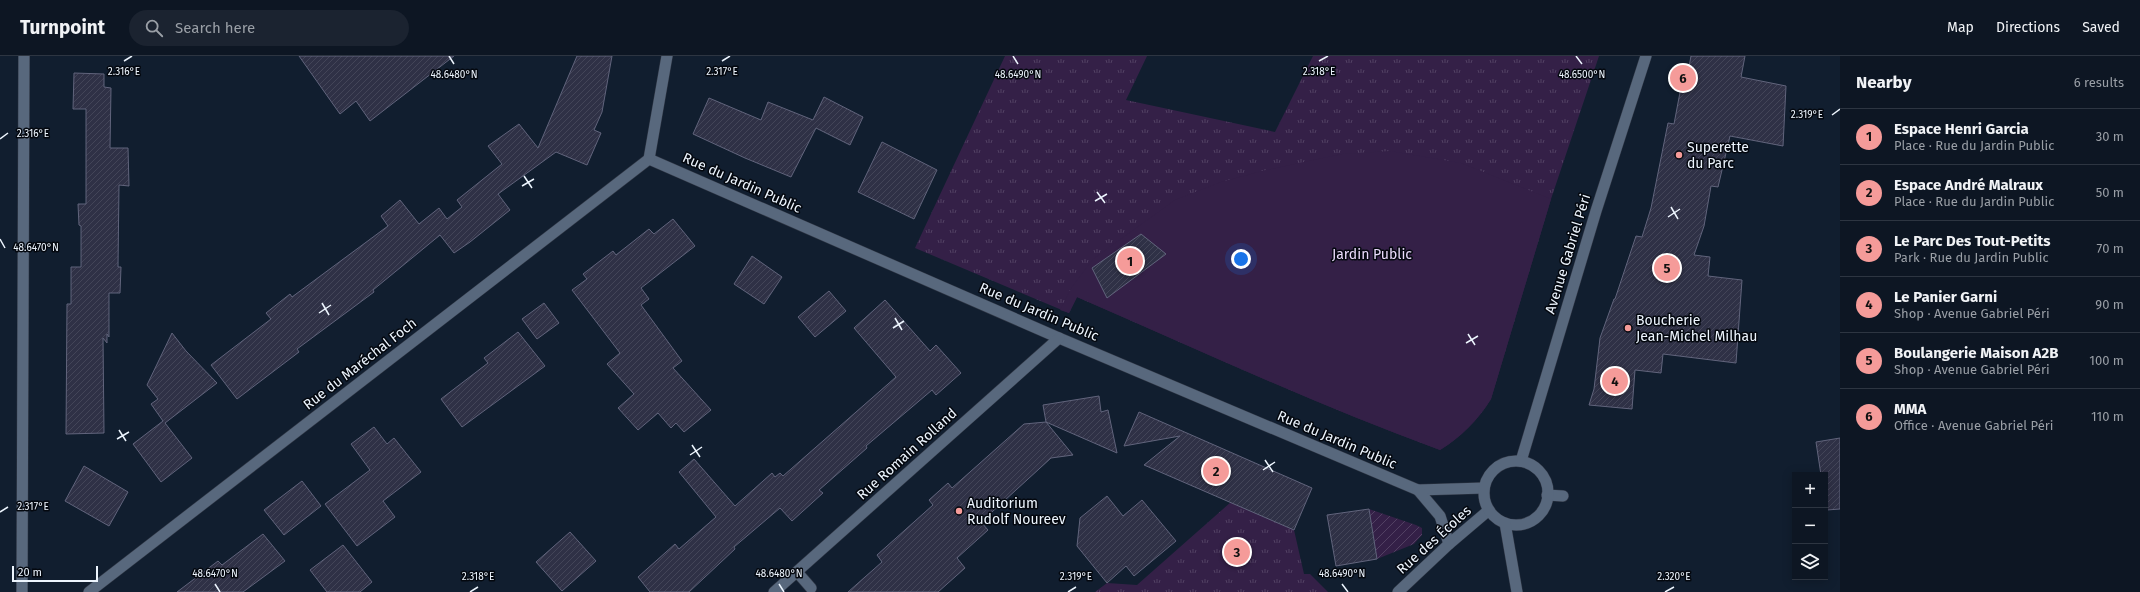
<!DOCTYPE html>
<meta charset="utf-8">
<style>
body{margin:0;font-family:"Fira Sans",sans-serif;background:#1b2330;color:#f1f3f6}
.controls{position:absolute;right:12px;bottom:12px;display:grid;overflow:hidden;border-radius:0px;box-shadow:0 2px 10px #0003}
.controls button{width:36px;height:36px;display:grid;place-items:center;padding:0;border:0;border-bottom:1px solid #2d3541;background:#0d1623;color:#f1f3f6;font:20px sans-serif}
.scale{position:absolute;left:12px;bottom:10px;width:86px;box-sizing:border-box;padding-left:4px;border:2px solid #edf5fe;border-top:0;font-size:11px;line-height:14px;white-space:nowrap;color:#edf5fe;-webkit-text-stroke:3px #04080f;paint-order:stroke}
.you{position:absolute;left:1241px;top:203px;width:14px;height:14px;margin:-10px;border:3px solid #fff;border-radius:50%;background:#1a73e8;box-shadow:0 0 0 6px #1a73e833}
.badge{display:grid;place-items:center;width:26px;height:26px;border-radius:50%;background:#f59b99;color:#111;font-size:13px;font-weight:700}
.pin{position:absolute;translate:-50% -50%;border:2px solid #fff;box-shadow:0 1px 4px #0006}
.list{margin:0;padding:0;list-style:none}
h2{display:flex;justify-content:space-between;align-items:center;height:52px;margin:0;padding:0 16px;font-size:17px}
h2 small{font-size:13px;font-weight:400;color:#9a9fa6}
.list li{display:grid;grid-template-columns:26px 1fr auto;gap:12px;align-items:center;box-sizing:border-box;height:56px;padding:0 16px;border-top:1px solid #2d3541}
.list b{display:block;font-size:15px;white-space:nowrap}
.list p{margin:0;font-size:13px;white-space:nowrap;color:#9a9fa6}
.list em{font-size:13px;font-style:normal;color:#9a9fa6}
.icon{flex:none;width:22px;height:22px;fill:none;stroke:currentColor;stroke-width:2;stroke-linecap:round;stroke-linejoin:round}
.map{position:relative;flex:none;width:1840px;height:536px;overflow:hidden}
header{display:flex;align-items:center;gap:24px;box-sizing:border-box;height:56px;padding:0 20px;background:#0d1623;border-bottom:1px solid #2d3541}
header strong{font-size:19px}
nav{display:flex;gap:22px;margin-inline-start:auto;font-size:14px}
.search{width:280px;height:36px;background:#1b2330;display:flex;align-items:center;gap:10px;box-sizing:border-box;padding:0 14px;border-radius:22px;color:#9a9fa6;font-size:15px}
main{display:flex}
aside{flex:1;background:#0d1623}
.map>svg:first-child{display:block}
.grass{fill:url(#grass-tufts)}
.garden{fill:url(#garden-furrows)}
.pitch{fill:#342047}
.building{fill:url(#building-hatch);stroke:#61647c}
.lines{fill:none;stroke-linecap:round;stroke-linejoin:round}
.service-casing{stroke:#303745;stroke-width:12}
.minor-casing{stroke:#303745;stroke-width:12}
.tertiary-casing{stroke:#303745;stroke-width:12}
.service{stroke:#58687d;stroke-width:11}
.minor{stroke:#58687d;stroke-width:11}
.tertiary{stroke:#58687d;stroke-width:11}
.ticks{fill:none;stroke:#edf5fe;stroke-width:1.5}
.poi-dot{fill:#f59b99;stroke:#04080f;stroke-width:1.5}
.labels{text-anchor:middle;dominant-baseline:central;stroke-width:3;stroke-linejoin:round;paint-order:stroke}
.poi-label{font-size:14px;fill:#edf5fe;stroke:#04080f;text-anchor:start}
.street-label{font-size:14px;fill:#edf5fe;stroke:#04080f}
.park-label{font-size:14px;fill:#eadbfc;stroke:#04080f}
.ticks-label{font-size:10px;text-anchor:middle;fill:#edf5fe;stroke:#04080f;stroke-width:3;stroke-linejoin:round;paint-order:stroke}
</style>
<header>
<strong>Turnpoint</strong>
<div class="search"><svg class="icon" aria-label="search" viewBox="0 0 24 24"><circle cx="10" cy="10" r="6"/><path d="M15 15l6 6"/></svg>Search here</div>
<nav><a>Map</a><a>Directions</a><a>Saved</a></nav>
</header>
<main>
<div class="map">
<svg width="1840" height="536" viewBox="0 0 1840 536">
<defs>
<pattern id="grass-tufts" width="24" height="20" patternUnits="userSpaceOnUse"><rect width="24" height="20" fill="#342047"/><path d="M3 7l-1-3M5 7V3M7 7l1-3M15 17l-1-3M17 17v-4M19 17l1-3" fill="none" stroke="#524163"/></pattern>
<pattern id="garden-furrows" width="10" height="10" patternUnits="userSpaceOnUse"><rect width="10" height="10" fill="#342047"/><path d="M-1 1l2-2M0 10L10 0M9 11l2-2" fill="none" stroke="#524163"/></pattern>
<pattern id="building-hatch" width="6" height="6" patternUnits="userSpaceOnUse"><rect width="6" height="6" fill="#2f3146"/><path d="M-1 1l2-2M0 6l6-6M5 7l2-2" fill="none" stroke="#434558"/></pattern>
</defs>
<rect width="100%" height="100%" fill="#111e2f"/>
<!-- grass -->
<g class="grass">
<path d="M 1005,0 L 1147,0 L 1126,44 L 1275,76 L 1313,0 L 1599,0 L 1551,143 L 1491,343 C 1478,364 1461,381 1440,394 C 1317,349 1197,293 1077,241 L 1069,257 L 915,192 Z"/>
<path d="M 1231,446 L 1294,474 L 1304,518 L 1310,518 L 1328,536 L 1095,536 L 1107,527 L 1137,529 Z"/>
</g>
<!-- garden -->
<path class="garden" d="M 1369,453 L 1416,469 L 1422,472 L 1422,479 L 1414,488 L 1377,503 Z"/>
<!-- pitch -->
<path class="pitch" d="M 1390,95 L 1461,107 L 1551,143 L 1491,343 C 1478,364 1461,381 1440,394 C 1317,349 1197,293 1077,241 L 1069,257 L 1060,254 L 1072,231 L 1093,203 L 1175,144 L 1221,126 L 1266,114 L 1342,98 Z"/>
<!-- building -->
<g class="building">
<path d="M 299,0 L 454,0 L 370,65 L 356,45 L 340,58 Z"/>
<path d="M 577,0 L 612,0 L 602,56 L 594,74 L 601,77 L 587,109 L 556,96 L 498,138 L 510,154 L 470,186 L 454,197 L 440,179 L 373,234 L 374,236 L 297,293 L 299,296 L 237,343 L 211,309 L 271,263 L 266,257 L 290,238 L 292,241 L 388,170 L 381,160 L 400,144 L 419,168 L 439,152 L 447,163 L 462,151 L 457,144 L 502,108 L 488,90 L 519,68 L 538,92 Z"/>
<path d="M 1691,0 L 1745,0 L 1741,21 L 1786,30 L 1783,90 L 1730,80 L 1718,131 L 1711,130 L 1704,170 L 1694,199 L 1710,201 L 1708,220 L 1742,224 L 1736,307 L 1663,298 L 1661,317 L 1635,314 L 1632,353 L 1589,349 L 1594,333 L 1600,282 L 1614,243 L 1615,243 L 1636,180 L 1642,181 L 1651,152 L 1668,67 L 1674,68 L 1685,10 L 1689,11 Z"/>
<path d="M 74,17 L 104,18 L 104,31 L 111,32 L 110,92 L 128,92 L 129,130 L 119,129 L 118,211 L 121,211 L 120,237 L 109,237 L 109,281 L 107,278 L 107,287 L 103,282 L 104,377 L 66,378 L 67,248 L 71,248 L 71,211 L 81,211 L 81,170 L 79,169 L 78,148 L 86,148 L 86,53 L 73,53 Z"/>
<path d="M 824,41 L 863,61 L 850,89 L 816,72 L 791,121 L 745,102 L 693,78 L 709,42 L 761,64 L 768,46 L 813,64 Z"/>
<path d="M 882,86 L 937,114 L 914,163 L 858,136 Z"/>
<path d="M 673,163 L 695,190 L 641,232 L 649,243 L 641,249 L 682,305 L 673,312 L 711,354 L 684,376 L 676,367 L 671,372 L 658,357 L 638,374 L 618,352 L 634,338 L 607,308 L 620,297 L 572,234 L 587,223 L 583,218 L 613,195 L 616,199 L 649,173 L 654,178 Z"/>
<path d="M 1141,178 L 1166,198 L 1107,242 L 1092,212 Z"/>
<path d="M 752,200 L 782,221 L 764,248 L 734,228 Z"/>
<path d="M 829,235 L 846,255 L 815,281 L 798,261 Z"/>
<path d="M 885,244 L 930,295 L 936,289 L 961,317 L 936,339 L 932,334 L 866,390 L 867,392 L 819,434 L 823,437 L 792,465 L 780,452 L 734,491 L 735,493 L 689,536 L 650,536 L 638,521 L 675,488 L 679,493 L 716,461 L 679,416 L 694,403 L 735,450 L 772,417 L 775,421 L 780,417 L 783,420 L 896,321 L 854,272 Z"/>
<path d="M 544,247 L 559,267 L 537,283 L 522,263 Z"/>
<path d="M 518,276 L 545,310 L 462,371 L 441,343 L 488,307 L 484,302 Z"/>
<path d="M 172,277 L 186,295 L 217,327 L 165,367 L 192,402 L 161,426 L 133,388 L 163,365 L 151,348 L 158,343 L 147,329 Z"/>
<path d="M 1099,340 L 1101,356 L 1108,354 L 1117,397 L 1046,366 L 1073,399 L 1051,402 L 981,466 L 988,474 L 957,502 L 965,512 L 938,536 L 848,536 L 882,506 L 877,499 L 933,449 L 929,444 L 948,427 L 952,432 L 1024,368 L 1046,366 L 1043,349 Z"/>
<path d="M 1139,356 L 1312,432 L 1294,474 L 1144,409 L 1180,380 L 1124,390 Z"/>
<path d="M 374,371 L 387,388 L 394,382 L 421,416 L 383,445 L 395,461 L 357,490 L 325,448 L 370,414 L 351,388 Z"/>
<path d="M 1840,382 L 1840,453 L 1827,454 L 1825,419 L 1821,419 L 1816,386 Z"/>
<path d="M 84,410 L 128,436 L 109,470 L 65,445 Z"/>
<path d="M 302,425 L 321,450 L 284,479 L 264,454 Z"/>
<path d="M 1107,440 L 1123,460 L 1142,444 L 1176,485 L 1134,520 L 1126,510 L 1107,527 L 1077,490 L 1080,462 Z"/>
<path d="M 1369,453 L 1377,503 L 1336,510 L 1327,459 Z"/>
<path d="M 570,476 L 596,505 L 562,535 L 536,506 Z"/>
<path d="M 263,478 L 285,505 L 243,536 L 177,536 L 218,505 L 222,509 Z"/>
<path d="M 343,489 L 372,526 L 360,536 L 327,536 L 310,514 Z"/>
</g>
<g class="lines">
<defs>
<g id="service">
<path d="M 1547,439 L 1563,440"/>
<path d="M 797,516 L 811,532"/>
</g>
<g id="minor">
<path d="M 649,103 L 1059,282 L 1418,434 L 1484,432"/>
<path d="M 649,103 L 667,0"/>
<path d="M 1418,434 L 1440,460 L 1449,488"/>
<path d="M 22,536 L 24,0"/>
<path d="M 89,536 L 649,103"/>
<path d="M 774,536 L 1059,282"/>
<path d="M 1398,536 L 1449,488 L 1489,454"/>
</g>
<g id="tertiary">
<path d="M 1521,405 L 1596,155 L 1646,0"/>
<circle cx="1516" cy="437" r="32"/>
<path d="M 1505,467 L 1517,536"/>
</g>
</defs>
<!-- service casing -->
<use href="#service" class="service-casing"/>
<!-- minor casing -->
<use href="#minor" class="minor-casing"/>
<!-- tertiary casing -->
<use href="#tertiary" class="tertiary-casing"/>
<!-- service -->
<use href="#service" class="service"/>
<!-- minor -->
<use href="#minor" class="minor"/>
<!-- tertiary -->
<use href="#tertiary" class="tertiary"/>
</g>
<!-- ticks -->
<path class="ticks" d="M 449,0 L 454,8M 1013,0 L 1018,8M 1576,0 L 1582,8M 124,5 L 132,0M 722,5 L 730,0M 1319,5 L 1328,0M 1832,59 L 1840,53M 0,83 L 8,77M 524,120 L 532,132M 522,130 L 534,123M 1097,136 L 1105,147M 1095,145 L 1107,138M 1671,151 L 1678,163M 1668,161 L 1680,153M 0,183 L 5,192M 322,247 L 329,259M 319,257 L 331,249M 895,262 L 902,274M 893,272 L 904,265M 1468,278 L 1475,289M 1466,287 L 1478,280M 119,374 L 126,385M 117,383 L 129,376M 692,389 L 700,401M 690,399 L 702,391M 1265,404 L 1273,416M 1263,414 L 1275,406M 0,456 L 8,451M 215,528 L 220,536M 779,528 L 784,536M 1342,528 L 1348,536M 470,536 L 478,531M 1068,536 L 1076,531M 1665,536 L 1674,531"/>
<!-- markers -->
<g class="poi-dot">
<circle cx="1679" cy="99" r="4"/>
<circle cx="1628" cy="272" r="4"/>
<circle cx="959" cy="455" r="4"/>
</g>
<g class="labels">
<!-- poi labels -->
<g class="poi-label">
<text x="1687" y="91">Superette<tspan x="1687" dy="16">du Parc</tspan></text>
<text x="1636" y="264">Boucherie<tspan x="1636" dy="16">Jean-Michel Milhau</tspan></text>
<text x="967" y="447">Auditorium<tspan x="967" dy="16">Rudolf Noureev</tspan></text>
</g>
<!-- street labels -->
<g class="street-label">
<text transform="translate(742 127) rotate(24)">Rue du Jardin Public</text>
<text transform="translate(1568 198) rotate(-73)">Avenue Gabriel Péri</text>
<text transform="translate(1039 256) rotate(23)">Rue du Jardin Public</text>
<text transform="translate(360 308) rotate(-38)">Rue du Maréchal Foch</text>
<text transform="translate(1337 384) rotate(23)">Rue du Jardin Public</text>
<text transform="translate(907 398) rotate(-42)">Rue Romain Rolland</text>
<text transform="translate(1434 484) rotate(-42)">Rue des Écoles</text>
</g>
<!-- park labels -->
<g class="park-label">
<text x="1372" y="198">Jardin Public</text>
</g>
</g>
<g class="ticks-label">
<text x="124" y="19">2.316°E</text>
<text x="722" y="19">2.317°E</text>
<text x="1319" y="19">2.318°E</text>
<text x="454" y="22">48.6480°N</text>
<text x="1018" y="22">48.6490°N</text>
<text x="1582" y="22">48.6500°N</text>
<text x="1807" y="62">2.319°E</text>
<text x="33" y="81">2.316°E</text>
<text x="36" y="195">48.6470°N</text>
<text x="33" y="454">2.317°E</text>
<text x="215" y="521">48.6470°N</text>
<text x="779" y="521">48.6480°N</text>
<text x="1342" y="521">48.6490°N</text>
<text x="478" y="524">2.318°E</text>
<text x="1076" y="524">2.319°E</text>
<text x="1674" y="524">2.320°E</text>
</g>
</svg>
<div class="controls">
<button>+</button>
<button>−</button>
<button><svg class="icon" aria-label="layers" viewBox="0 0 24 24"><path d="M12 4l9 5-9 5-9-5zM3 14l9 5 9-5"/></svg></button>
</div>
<div class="scale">20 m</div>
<div class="you"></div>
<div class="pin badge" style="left:1130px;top:205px">1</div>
<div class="pin badge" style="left:1216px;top:415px">2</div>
<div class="pin badge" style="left:1237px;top:496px">3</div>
<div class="pin badge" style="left:1615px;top:325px">4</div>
<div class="pin badge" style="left:1667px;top:212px">5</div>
<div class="pin badge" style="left:1683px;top:22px">6</div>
</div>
<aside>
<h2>Nearby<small>6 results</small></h2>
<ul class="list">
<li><span class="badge">1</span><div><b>Espace Henri Garcia</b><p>Place · Rue du Jardin Public</p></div><em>30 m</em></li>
<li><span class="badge">2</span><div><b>Espace André Malraux</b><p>Place · Rue du Jardin Public</p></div><em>50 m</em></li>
<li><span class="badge">3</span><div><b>Le Parc Des Tout-Petits</b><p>Park · Rue du Jardin Public</p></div><em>70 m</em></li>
<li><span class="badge">4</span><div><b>Le Panier Garni</b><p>Shop · Avenue Gabriel Péri</p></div><em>90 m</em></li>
<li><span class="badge">5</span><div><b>Boulangerie Maison A2B</b><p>Shop · Avenue Gabriel Péri</p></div><em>100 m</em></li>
<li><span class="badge">6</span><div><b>MMA</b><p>Office · Avenue Gabriel Péri</p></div><em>110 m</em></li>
</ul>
</aside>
</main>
